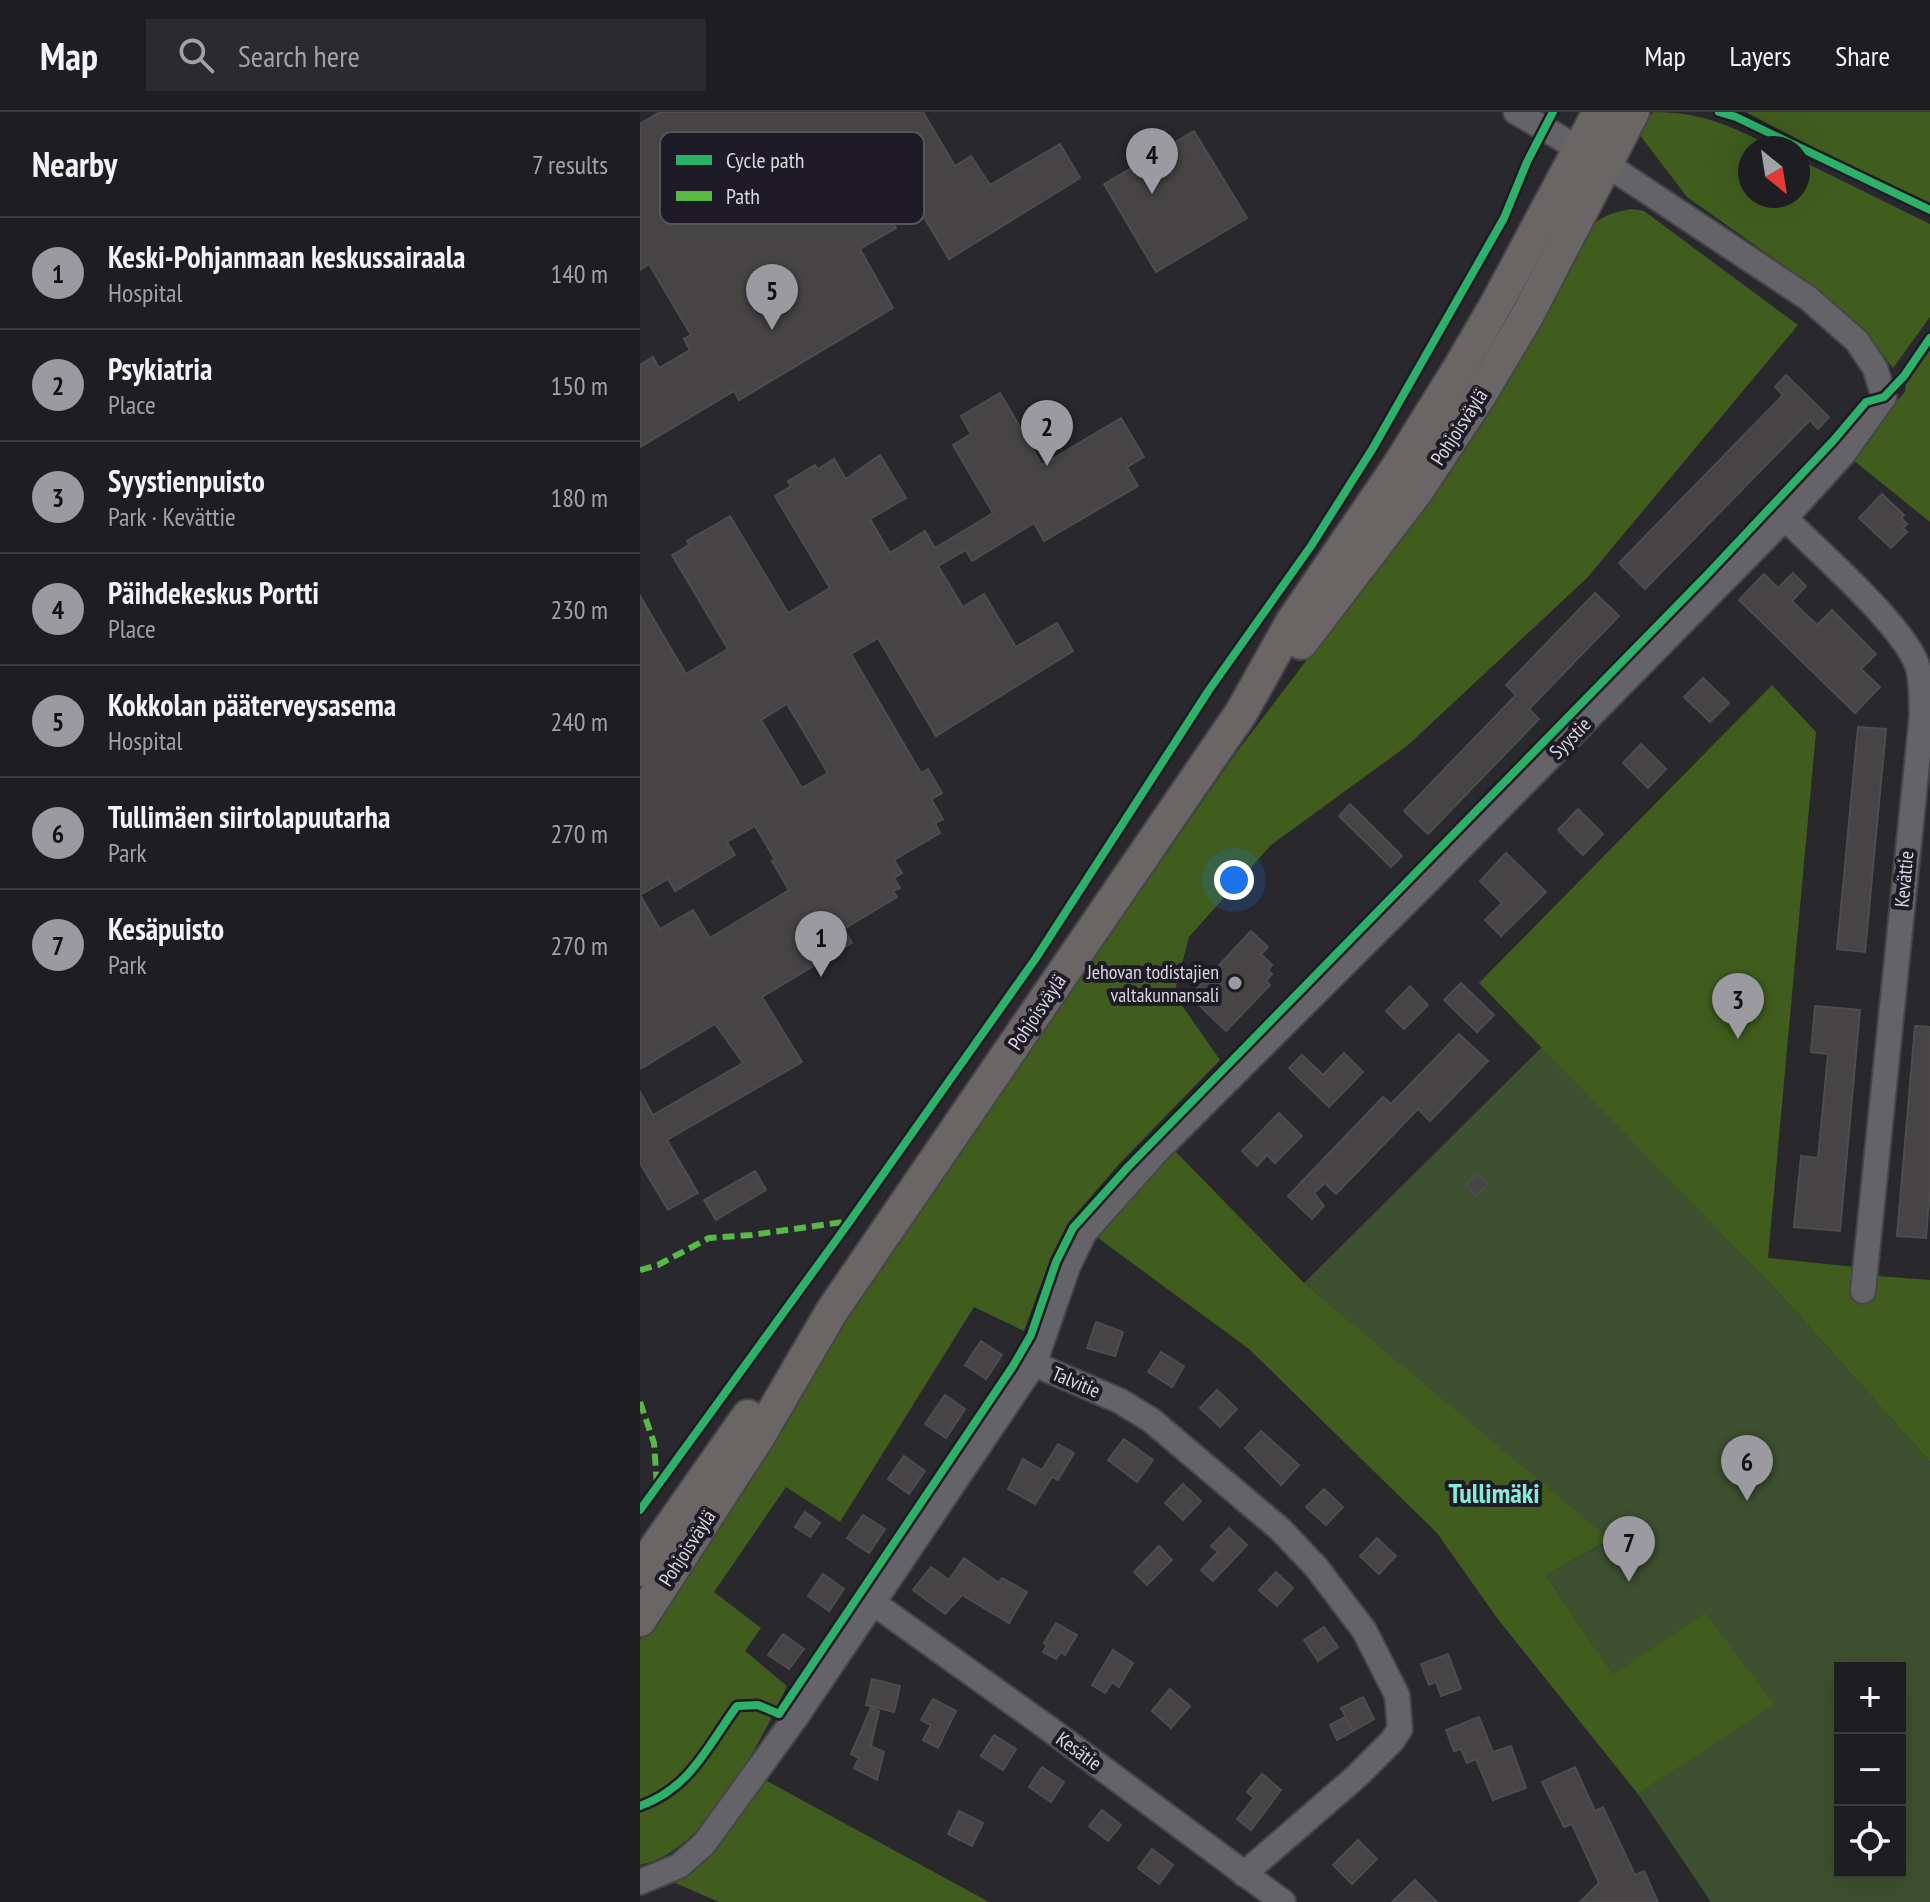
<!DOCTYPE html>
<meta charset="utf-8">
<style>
body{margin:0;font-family:"PT Sans Narrow",sans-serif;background:#2b2b2f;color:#f1f3f6}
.controls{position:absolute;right:24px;bottom:24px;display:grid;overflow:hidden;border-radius:0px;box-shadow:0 8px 32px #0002}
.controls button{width:72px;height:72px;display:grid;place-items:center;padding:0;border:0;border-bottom:2px solid #3c3c40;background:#1e1e22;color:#f1f3f6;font:40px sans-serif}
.compass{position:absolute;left:1098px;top:24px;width:72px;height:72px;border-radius:50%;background:#1e1e22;box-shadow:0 8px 32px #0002;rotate:150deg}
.you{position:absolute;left:594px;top:768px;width:28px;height:28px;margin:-20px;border:6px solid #fff;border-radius:50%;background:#1a73e8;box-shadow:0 0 0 12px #1a73e833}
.badge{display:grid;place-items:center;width:52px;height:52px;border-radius:50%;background:#9b9aa1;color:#111;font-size:26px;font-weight:700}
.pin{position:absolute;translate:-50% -66px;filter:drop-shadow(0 2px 4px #0008)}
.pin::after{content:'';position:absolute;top:42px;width:28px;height:24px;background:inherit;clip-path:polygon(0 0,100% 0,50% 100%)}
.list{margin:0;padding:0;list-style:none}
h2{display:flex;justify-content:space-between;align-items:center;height:104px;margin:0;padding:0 32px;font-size:34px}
h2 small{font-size:26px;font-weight:400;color:#a1a2a5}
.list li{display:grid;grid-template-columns:52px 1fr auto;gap:24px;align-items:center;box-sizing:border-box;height:112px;padding:0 32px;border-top:2px solid #3c3c40}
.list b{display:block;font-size:30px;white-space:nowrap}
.list p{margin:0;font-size:26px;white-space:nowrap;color:#a1a2a5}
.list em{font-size:26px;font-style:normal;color:#a1a2a5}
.icon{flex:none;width:44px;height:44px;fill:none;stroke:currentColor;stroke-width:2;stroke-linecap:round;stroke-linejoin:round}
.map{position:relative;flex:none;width:1290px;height:1790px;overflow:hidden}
header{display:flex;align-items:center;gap:48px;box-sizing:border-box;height:112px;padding:0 40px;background:#1e1e22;border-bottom:2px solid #3c3c40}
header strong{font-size:38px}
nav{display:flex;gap:44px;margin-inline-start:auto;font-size:28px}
.search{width:560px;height:72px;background:#2b2b2f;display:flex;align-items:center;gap:20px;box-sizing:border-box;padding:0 28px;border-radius:0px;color:#a1a2a5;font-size:30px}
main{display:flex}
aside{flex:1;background:#1e1e22}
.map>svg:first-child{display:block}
.green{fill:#3e502f;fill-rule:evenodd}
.forest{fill:#405d1e}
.building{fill:#464445;stroke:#4e4c4e;stroke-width:2;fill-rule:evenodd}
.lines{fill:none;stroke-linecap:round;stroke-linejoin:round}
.minor-casing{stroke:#46454a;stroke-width:28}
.major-casing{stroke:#46454a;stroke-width:36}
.minor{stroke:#646468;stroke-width:24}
.major{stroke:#696665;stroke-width:32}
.quiet{stroke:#58b947;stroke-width:6;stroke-dasharray:12 6;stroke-linecap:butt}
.cycleway-casing{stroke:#1e1b26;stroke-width:13}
.cycleway{stroke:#2db169;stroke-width:8}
.poi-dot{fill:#9b9aa1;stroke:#1e1b26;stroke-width:3}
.labels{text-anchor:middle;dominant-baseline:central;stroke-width:8;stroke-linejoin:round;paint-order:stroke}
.street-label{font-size:20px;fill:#d9d8df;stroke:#1e1b26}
.poi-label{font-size:20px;fill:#d9d8df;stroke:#1e1b26;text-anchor:end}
.district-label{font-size:28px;font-weight:bold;fill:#87ecd7;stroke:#1e1b26}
.key{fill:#1e1b26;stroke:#56545e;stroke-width:2}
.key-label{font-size:22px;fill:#d9d8df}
</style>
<header>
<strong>Map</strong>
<div class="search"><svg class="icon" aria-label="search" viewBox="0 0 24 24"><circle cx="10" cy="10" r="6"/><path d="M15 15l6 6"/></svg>Search here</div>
<nav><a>Map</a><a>Layers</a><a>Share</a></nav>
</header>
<main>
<aside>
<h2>Nearby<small>7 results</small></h2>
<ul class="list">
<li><span class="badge">1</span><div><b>Keski-Pohjanmaan keskussairaala</b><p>Hospital</p></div><em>140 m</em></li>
<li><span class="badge">2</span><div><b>Psykiatria</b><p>Place</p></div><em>150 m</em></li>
<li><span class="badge">3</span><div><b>Syystienpuisto</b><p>Park · Kevättie</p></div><em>180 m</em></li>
<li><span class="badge">4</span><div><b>Päihdekeskus Portti</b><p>Place</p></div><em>230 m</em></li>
<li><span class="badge">5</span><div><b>Kokkolan pääterveysasema</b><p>Hospital</p></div><em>240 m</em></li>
<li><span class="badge">6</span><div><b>Tullimäen siirtolapuutarha</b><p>Park</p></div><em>270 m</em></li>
<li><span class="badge">7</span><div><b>Kesäpuisto</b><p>Park</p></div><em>270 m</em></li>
</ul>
</aside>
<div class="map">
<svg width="1290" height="1790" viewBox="0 0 1290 1790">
<rect width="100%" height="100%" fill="#28282d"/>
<!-- green -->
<path class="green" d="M 902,935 L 1143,1185 L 1290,1350 L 1290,1790 L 1071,1790 L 998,1682 L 1133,1592 L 973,1562 L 906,1463 L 969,1429 L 664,1171 ZM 1200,1556 L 1260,1556 L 1260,1760 L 1200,1760 Z"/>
<!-- forest -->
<g class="forest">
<path d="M 1013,0 C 1062,0 1091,14 1135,36 L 1110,36 L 1110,84 L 1158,84 L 1158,47 L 1290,112 L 1290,205 L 1253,256 L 1225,219 L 1174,175 L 1047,85 L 999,22 Z"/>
<path d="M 1106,0 L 1290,0 L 1290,93 L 1235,68 Z"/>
<path d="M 992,97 L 1004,99 L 1158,213 L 947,466 L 767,634 L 631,733 L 549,825 L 534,882 L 580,948 L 480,1051 L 428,1111 L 410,1148 L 384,1219 L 334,1195 L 200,1410 L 146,1375 L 74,1480 L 121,1516 L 105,1539 L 147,1574 C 120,1630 66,1741 0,1753 L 0,1528 L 118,1351 L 175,1250 L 596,641 L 698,507 L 947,118 C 961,104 973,100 992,97 Z"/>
<path d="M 1290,238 L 1290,410 L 1213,348 L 1239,309 L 1265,280 L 1266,272 Z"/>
<path d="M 1132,573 L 1176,620 L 1128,1146 L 1216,1155 L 1237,1164 L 1290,1168 L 1290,1350 L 1143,1185 L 839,871 Z"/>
<path d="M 535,1039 L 664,1171 L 970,1428 L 906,1463 L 973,1562 L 1065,1501 L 1134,1592 L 998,1682 L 857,1506 L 797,1421 L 609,1237 L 454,1123 Z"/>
<path d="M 125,1668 L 349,1790 L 79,1790 L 33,1770 C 74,1737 95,1711 125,1668 Z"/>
</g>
<!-- building -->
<g class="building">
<path d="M 20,0 L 283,0 L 315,54 L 331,44 L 350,73 L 420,32 L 440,66 L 309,147 L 279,97 L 254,113 L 256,116 L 220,137 L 253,196 L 99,288 L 94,279 L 0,335 L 0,253 L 13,245 L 19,256 L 50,238 L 44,227 L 51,223 L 9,152 L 0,158 L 0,12 Z"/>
<path d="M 524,19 L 532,32 L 554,19 L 607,106 L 516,160 L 464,72 L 505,48 L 497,34 Z"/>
<path d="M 1146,263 L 1189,305 L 1178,317 L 1170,308 L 1005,477 L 979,451 L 1143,283 L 1135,275 Z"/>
<path d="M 360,281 L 402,353 L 481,306 L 504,345 L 487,355 L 498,374 L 404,429 L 394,411 L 332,449 L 326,438 L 298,454 L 323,495 L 344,482 L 376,535 L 417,511 L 433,539 L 296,624 L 238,526 L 211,542 L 281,661 L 288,657 L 302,681 L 291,687 L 303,707 L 295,711 L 300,721 L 254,748 L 262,761 L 254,766 L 260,776 L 253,779 L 257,785 L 204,817 L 212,831 L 122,885 L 162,950 L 27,1028 L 58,1081 L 28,1098 L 0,1051 L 0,980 L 13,1003 L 103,951 L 75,912 L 0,957 L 0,484 L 46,562 L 88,537 L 32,443 L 49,433 L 47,429 L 66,418 L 90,404 L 148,501 L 190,476 L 135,384 L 151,374 L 148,369 L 175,353 L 178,357 L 194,347 L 206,367 L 240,343 L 266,386 L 230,407 L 250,441 L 285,419 L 295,436 L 353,401 L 313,333 L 331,322 L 321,304 ZM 147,592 L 188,661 L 162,676 L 121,608 ZM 115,714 L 135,748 L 132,749 L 149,778 L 70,826 L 53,798 L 20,817 L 0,783 L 28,767 L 35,779 L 95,743 L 87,730 Z"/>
<path d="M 1242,382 L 1264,403 L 1261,406 L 1267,412 L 1263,416 L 1267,420 L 1251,436 L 1219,406 Z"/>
<path d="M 1153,461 L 1166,474 L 1152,489 L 1177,513 L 1192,498 L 1236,542 L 1221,557 L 1240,575 L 1215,601 L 1099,488 L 1124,462 L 1138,476 Z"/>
<path d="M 955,481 L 979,504 L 889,597 L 899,607 L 788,722 L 764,699 L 876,583 L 866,573 Z"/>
<path d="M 1063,566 L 1089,591 L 1070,610 L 1044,585 Z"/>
<path d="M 1218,615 L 1246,617 L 1225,840 L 1197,837 Z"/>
<path d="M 1001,632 L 1026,657 L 1008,676 L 983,651 Z"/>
<path d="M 710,692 L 762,744 L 751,755 L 699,704 Z"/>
<path d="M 938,697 L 963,722 L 943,743 L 918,718 Z"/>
<path d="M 866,741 L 906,780 L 861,824 L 845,808 L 862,791 L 840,769 Z"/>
<path d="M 611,819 L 628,835 L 621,842 L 632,853 L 628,858 L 632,862 L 626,869 L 630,873 L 586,919 L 557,891 L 560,888 L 553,881 Z"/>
<path d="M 821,871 L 854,903 L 837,920 L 804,888 Z"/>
<path d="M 770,874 L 788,893 L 764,917 L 746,899 Z"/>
<path d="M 1175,894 L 1220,898 L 1200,1119 L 1154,1115 L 1161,1044 L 1178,1046 L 1188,942 L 1171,940 Z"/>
<path d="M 1275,914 L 1290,915 L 1290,1076 L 1286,1126 L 1257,1124 Z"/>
<path d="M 819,922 L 848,949 L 790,1009 L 778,997 L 696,1082 L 685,1071 L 674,1081 L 684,1094 L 672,1107 L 648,1084 L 743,985 L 751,992 Z"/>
<path d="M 704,941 L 723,960 L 689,995 L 649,956 L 662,943 L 683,963 Z"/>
<path d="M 639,1001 L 662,1024 L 635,1051 L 627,1043 L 617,1054 L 602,1039 Z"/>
<path d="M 115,1059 L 126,1078 L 76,1108 L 64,1088 Z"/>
<path d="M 837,1062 L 848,1072 L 837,1084 L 826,1073 Z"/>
<path d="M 456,1210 L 483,1220 L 475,1244 L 447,1236 Z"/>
<path d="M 341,1229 L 362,1243 L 346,1267 L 325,1253 Z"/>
<path d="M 521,1240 L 544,1254 L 532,1275 L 508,1260 Z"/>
<path d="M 577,1278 L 597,1297 L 580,1315 L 560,1296 Z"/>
<path d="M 305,1283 L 325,1297 L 306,1326 L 285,1312 Z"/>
<path d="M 621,1319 L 659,1353 L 641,1373 L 605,1336 Z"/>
<path d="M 484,1327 L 513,1348 L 497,1370 L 468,1348 Z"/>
<path d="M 418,1332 L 434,1341 L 418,1368 L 412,1365 L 395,1392 L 368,1377 L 383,1347 L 402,1358 Z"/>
<path d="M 264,1344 L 285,1359 L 269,1382 L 248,1367 Z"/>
<path d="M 543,1372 L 561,1389 L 543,1408 L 525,1391 Z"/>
<path d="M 684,1377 L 703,1395 L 686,1413 L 666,1395 Z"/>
<path d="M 165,1400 L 180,1411 L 170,1425 L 155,1415 Z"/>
<path d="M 223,1403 L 245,1417 L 229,1441 L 207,1426 Z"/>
<path d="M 589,1416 L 607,1433 L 573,1469 L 561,1458 L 578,1440 L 571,1434 Z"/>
<path d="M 737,1426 L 756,1444 L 739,1462 L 720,1444 Z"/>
<path d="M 519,1434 L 532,1448 L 507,1473 L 494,1460 Z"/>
<path d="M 324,1446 L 359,1471 L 362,1466 L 387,1480 L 369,1511 L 322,1483 L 305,1502 L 273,1478 L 291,1455 L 309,1468 Z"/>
<path d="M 636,1460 L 653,1476 L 637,1494 L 619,1478 Z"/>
<path d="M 183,1462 L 204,1477 L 189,1499 L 168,1484 Z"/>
<path d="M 416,1511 L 437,1523 L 425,1543 L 421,1540 L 416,1547 L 403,1540 L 407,1533 L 404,1531 Z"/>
<path d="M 684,1515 L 698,1535 L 678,1549 L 664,1528 Z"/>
<path d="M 143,1522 L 164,1537 L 149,1557 L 128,1543 Z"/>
<path d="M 473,1538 L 493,1551 L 479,1575 L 472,1570 L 465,1581 L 452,1573 Z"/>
<path d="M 808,1542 L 821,1577 L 801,1584 L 796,1570 L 789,1573 L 781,1552 Z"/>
<path d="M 232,1567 L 260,1574 L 254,1600 L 226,1593 Z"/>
<path d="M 530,1577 L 550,1594 L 531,1616 L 512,1599 Z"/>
<path d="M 723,1585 L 734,1607 L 697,1628 L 690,1613 L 705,1605 L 712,1617 L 701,1596 Z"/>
<path d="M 293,1587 L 316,1599 L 298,1636 L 283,1628 L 291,1613 L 281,1608 Z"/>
<path d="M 231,1596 L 239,1599 L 231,1634 L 244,1640 L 237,1668 L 214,1656 L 219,1646 L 211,1642 Z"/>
<path d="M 839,1605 L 853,1640 L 871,1634 L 886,1676 L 853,1688 L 836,1647 L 827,1651 L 821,1637 L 814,1639 L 806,1618 Z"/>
<path d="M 354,1623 L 376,1637 L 363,1658 L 341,1644 Z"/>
<path d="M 402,1655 L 424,1670 L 411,1690 L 389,1675 Z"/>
<path d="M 935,1655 L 955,1699 L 963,1695 L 995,1763 L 1004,1759 L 1018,1790 L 940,1790 L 959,1771 L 932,1712 L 924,1715 L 902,1670 Z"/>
<path d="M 622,1662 L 641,1678 L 611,1718 L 597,1707 L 614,1686 L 607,1680 Z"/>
<path d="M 462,1698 L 481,1713 L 468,1729 L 449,1714 Z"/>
<path d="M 319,1699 L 343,1711 L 332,1734 L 308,1722 Z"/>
<path d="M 718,1728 L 737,1747 L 712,1772 L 693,1753 Z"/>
<path d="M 512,1737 L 533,1753 L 519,1772 L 498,1756 Z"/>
<path d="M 775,1768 L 797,1790 L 752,1790 Z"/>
</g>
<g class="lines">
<defs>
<g id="minor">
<path d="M 876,0 L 941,38"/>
<path d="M 1145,406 C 1177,439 1270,518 1279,559 C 1282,573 1281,589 1282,603 L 1223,1179"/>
<path d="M 394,1252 L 480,1289 L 511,1308 L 641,1418 L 676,1455 L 724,1518 L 757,1583 L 760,1617 L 752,1629 L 717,1664 L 604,1762"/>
<path d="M 232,1490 L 408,1616 L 643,1790"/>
<path d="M 0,1770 L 39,1754 L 64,1732 L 156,1605 L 394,1252 L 428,1154 L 444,1121 L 519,1037 L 787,770 L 1145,406 L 1204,341 L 1244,285 L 1235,256 L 1217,229 L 1168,186 L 966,52"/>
</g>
<g id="major">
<path d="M 661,531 L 777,379 L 839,285 L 886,206 L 993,0"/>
<path d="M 0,1458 L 108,1304"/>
<path d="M 0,1508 L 119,1324 L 192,1199 L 601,601 L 652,510 L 759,353 L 818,258 L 857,191 L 959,0"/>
</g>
</defs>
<!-- minor casing -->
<use href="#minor" class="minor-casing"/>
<!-- major casing -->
<use href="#major" class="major-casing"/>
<!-- minor -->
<use href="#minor" class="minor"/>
<!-- major -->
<use href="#major" class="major"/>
<!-- quiet -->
<g class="quiet">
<path d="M 0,1158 L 18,1153 L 69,1126 L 112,1123 L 210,1109"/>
<path d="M 0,1290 L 14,1331 L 17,1374"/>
</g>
<defs>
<g id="cycleway">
<path d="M 1079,0 L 1096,5 L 1290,98"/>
<path d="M 0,1398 L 210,1109 L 396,846 L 569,578 L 671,434 L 733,336 L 864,106 L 887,50 L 913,0"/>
<path d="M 0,1694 C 51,1676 68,1633 97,1594 L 118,1593 L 139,1602 L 373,1254 L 391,1223 L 416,1150 L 433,1116 L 487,1056 L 1065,465 L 1193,329 L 1226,290 L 1244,285 L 1264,264 L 1290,226"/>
</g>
</defs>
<!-- cycleway casing -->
<use href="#cycleway" class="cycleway-casing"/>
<!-- cycleway -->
<use href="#cycleway" class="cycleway"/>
</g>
<!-- markers -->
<circle class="poi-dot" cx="595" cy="871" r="8"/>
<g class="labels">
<!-- street labels -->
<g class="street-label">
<text transform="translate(819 315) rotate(-57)">Pohjoisväylä</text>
<text transform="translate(930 626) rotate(-45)">Syystie</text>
<text transform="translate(1264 767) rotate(-85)">Kevättie</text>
<text transform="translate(397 900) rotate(-56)">Pohjoisväylä</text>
<text transform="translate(436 1270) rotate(23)">Talvitie</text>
<text transform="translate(47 1436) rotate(-57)">Pohjoisväylä</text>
<text transform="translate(439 1639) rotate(36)">Kesätie</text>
</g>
<!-- poi labels -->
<g class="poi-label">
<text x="579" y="860">Jehovan todistajien<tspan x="579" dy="23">valtakunnansali</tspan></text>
</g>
<!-- district labels -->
<g class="district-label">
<text x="854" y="1380">Tullimäki</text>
</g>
</g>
<!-- legend -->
<rect x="20" y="20" width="264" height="92" rx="12" class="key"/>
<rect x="36" y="43" width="36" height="10" fill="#2db169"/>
<rect x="36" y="79" width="36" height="10" fill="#58b947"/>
<g class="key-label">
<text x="86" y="56">Cycle path</text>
<text x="86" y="92">Path</text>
</g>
</svg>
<div class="controls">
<button>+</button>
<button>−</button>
<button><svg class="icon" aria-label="locate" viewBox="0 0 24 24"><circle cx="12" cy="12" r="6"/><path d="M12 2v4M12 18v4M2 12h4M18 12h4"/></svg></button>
</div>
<svg class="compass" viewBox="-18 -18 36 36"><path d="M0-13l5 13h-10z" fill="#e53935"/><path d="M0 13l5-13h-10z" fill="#a1a2a5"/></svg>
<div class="you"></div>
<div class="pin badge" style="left:181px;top:865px">1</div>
<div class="pin badge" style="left:407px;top:354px">2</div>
<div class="pin badge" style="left:1098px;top:927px">3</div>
<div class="pin badge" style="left:512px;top:82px">4</div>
<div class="pin badge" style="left:132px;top:218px">5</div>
<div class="pin badge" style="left:1107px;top:1389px">6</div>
<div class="pin badge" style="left:989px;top:1470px">7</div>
</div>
</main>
